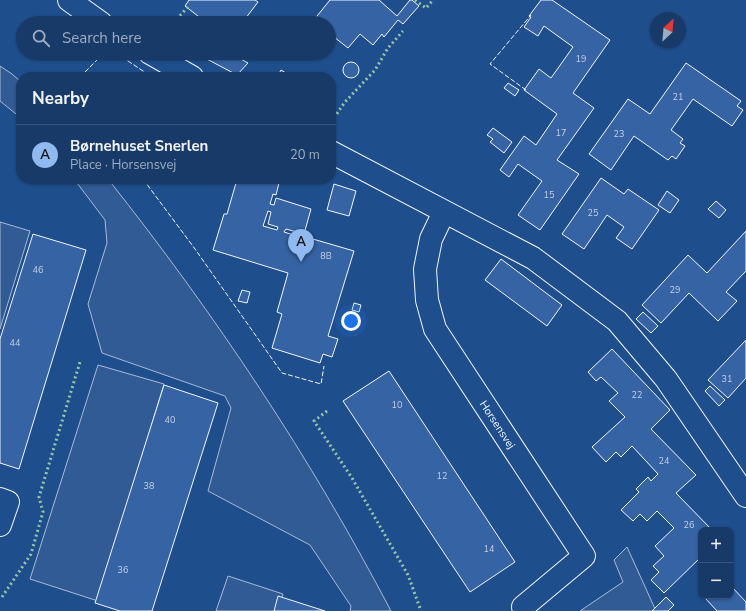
<!DOCTYPE html>
<meta charset="utf-8">
<style>
body{margin:0;font-family:"Nunito Sans",sans-serif;background:#244571;color:#f1f3f6}
.controls{position:absolute;right:12px;bottom:12px;display:grid;overflow:hidden;border-radius:8px;box-shadow:0 1px 3px #0004}
.controls button{width:36px;height:36px;display:grid;place-items:center;padding:0;border:0;border-bottom:1px solid #36547d;background:#173a69;color:#f1f3f6;font:20px sans-serif}
.compass{position:absolute;left:650px;top:12px;width:36px;height:36px;border-radius:50%;background:#173a69;box-shadow:0 1px 3px #0004;rotate:26deg}
.you{position:absolute;left:351px;top:321px;width:14px;height:14px;margin:-10px;border:3px solid #fff;border-radius:50%;background:#1a73e8;box-shadow:0 0 0 6px #1a73e833}
.badge{display:grid;place-items:center;width:26px;height:26px;border-radius:50%;background:#90b9f0;color:#111;font-size:13px;font-weight:700}
.pin{position:absolute;translate:-50% -33px;filter:drop-shadow(0 1px 2px #0008)}
.pin::after{content:'';position:absolute;top:21px;width:14px;height:12px;background:inherit;clip-path:polygon(0 0,100% 0,50% 100%)}
.list{margin:0;padding:0;list-style:none}
h2{display:flex;justify-content:space-between;align-items:center;height:52px;margin:0;padding:0 16px;font-size:17px}
h2 small{font-size:13px;font-weight:400;color:#9eadc0}
.list li{display:grid;grid-template-columns:26px 1fr auto;gap:12px;align-items:center;box-sizing:border-box;height:60px;padding:0 16px;border-top:1px solid #36547d}
.list b{display:block;font-size:15px;white-space:nowrap}
.list p{margin:0;font-size:13px;white-space:nowrap;color:#9eadc0}
.list em{font-size:13px;font-style:normal;color:#9eadc0}
.icon{flex:none;width:22px;height:22px;fill:none;stroke:currentColor;stroke-width:2;stroke-linecap:round;stroke-linejoin:round}
.map{position:relative;flex:none;width:746px;height:611px;overflow:hidden}
.search{position:absolute;background:#173a69;box-shadow:0 1px 3px #0004;left:16px;top:16px;width:320px;height:44px;display:flex;align-items:center;gap:10px;box-sizing:border-box;padding:0 14px;border-radius:22px;color:#9eadc0;font-size:15px}
.panel{position:absolute;background:#173a69;box-shadow:0 1px 3px #0004;left:16px;top:72px;width:320px;height:112px;border-radius:16px}
.map>svg:first-child{display:block}
.green{fill:#305b95;stroke:#a8bbd7}
.building{fill:#3563a3;stroke:#f2f6ff;fill-rule:evenodd}
.lines{fill:none;stroke-linecap:round;stroke-linejoin:round}
.minor-casing{stroke:#f2f6ff;stroke-width:24}
.minor{stroke:#1f4e8c;stroke-width:22}
.hedge{stroke:#97c8a6;stroke-width:3;stroke-dasharray:2 3;stroke-linecap:butt}
.fence{stroke:#f2f6ff;stroke-width:1;stroke-dasharray:5 2;stroke-linecap:butt}
.labels{text-anchor:middle;dominant-baseline:central;stroke-width:3;stroke-linejoin:round;paint-order:stroke}
.number-label{font-size:9px;fill:#c3d1e8}
.street-label{font-size:11px;fill:#f2f6ff;stroke:#1f4e8c}
</style>
<div class="map">
<svg width="746" height="611" viewBox="0 0 746 611">
<rect width="100%" height="100%" fill="#1f4e8c"/>
<!-- green -->
<g class="green">
<path d="M 0,66 L 12,74 L 21,82 L 21,118 L 0,101 Z"/>
<path d="M 74,179 L 108,179 C 215,314 311,458 391,611 L 350,611 L 351,606 L 310,545 L 208,491 L 231,408 L 225,396 L 102,353 L 88,304 L 107,243 L 105,220 Z"/>
<path d="M 0,222 L 30,231 L 0,329 Z"/>
<path d="M 98,365 L 164,384 L 98,601 L 30,579 Z"/>
<path d="M 627,547 L 656,611 L 580,611 L 623,582 L 614,560 Z"/>
<path d="M 228,576 L 283,594 L 278,611 L 216,611 Z"/>
</g>
<!-- building -->
<g class="building">
<path d="M 189,0 L 255,0 L 258,2 L 242,23 L 207,23 L 185,6 Z"/>
<path d="M 330,0 L 379,0 L 397,16 L 410,0 L 412,0 L 419,6 L 403,24 L 398,20 L 384,37 L 382,34 L 373,45 L 360,34 L 348,48 L 329,33 L 329,23 L 316,23 L 313,21 Z"/>
<path d="M 541,0 L 552,0 L 610,40 L 573,93 L 594,108 L 557,160 L 579,174 L 540,230 L 518,215 L 542,181 L 518,164 L 509,177 L 500,170 L 524,136 L 536,145 L 557,114 L 524,90 L 539,69 L 551,78 L 573,47 L 544,26 L 538,36 L 524,27 L 531,17 L 529,16 Z"/>
<path d="M 205,53 L 230,53 L 248,63 L 237,75 L 203,57 Z"/>
<circle cx="351" cy="70" r="8"/>
<path d="M 686,63 L 741,101 L 737,106 L 743,110 L 732,126 L 693,99 L 671,130 L 683,139 L 680,143 L 685,146 L 676,159 L 672,156 L 668,160 L 634,136 L 611,170 L 589,154 L 628,99 L 650,114 Z"/>
<path d="M 281,70 L 292,77 L 277,77 Z"/>
<path d="M 508,83 L 519,90 L 515,96 L 504,88 Z"/>
<path d="M 493,128 L 512,142 L 504,153 L 490,142 L 493,139 L 487,135 Z"/>
<path d="M 601,178 L 624,194 L 628,189 L 659,210 L 632,249 L 616,238 L 624,227 L 607,215 L 584,249 L 562,234 Z"/>
<path d="M 224,179 L 280,179 L 276,195 L 273,194 L 270,204 L 274,205 L 276,198 L 311,209 L 304,234 L 286,229 L 284,232 L 306,239 L 306,237 L 354,251 L 328,336 L 338,339 L 332,357 L 323,354 L 320,363 L 272,348 L 282,314 L 277,312 L 288,273 L 213,250 L 224,214 L 227,214 L 236,183 ZM 268,211 L 271,212 L 268,224 L 278,227 L 277,230 L 263,226 Z"/>
<path d="M 334,184 L 356,191 L 349,216 L 327,210 Z"/>
<path d="M 667,191 L 679,200 L 670,213 L 658,205 Z"/>
<path d="M 716,201 L 726,210 L 719,218 L 708,209 Z"/>
<path d="M 746,231 L 746,271 L 726,292 L 737,301 L 718,321 L 689,293 L 661,323 L 642,305 L 688,255 L 707,273 Z"/>
<path d="M 33,234 L 86,250 L 19,469 L 0,463 L 0,339 Z"/>
<path d="M 501,259 L 562,305 L 547,326 L 485,280 Z"/>
<path d="M 242,290 L 250,292 L 247,303 L 238,301 Z"/>
<path d="M 354,303 L 361,305 L 359,312 L 352,310 Z"/>
<path d="M 643,312 L 658,326 L 651,333 L 636,319 Z"/>
<path d="M 746,340 L 746,378 L 728,398 L 708,380 Z"/>
<path d="M 612,349 L 670,410 L 651,429 L 696,475 L 676,493 L 712,530 L 701,530 L 701,557 L 664,593 L 651,580 L 659,572 L 653,566 L 664,556 L 655,546 L 674,528 L 657,511 L 647,521 L 640,514 L 633,521 L 621,510 L 639,492 L 636,489 L 648,477 L 651,481 L 658,474 L 632,446 L 621,457 L 616,452 L 606,462 L 592,447 L 625,417 L 609,401 L 618,393 L 601,377 L 596,381 L 588,372 Z"/>
<path d="M 389,371 L 515,562 L 470,592 L 343,401 Z"/>
<path d="M 164,385 L 218,403 L 152,611 L 120,611 L 95,603 Z"/>
<path d="M 710,386 L 725,400 L 719,406 L 705,391 Z"/>
<path d="M 731,586 L 746,602 L 746,611 L 717,611 L 705,598 L 707,596 L 731,596 Z"/>
<path d="M 278,596 L 325,611 L 274,611 Z"/>
<path d="M 666,597 L 674,605 L 668,611 L 652,611 Z"/>
</g>
<g class="lines">
<defs>
<g id="minor">
<path d="M 69,0 L 101,23"/>
<path d="M 150,53 L 192,77"/>
<path d="M 331,152 L 533,258 L 617,321 L 666,379 L 746,496"/>
<path id="s1" d="M 444,212 L 431,239 L 425,269 L 427,300 L 435,329 L 584,556 L 523,607"/>
<path d="M 0,499 L 8,502 L 0,525"/>
</g>
</defs>
<!-- minor casing -->
<use href="#minor" class="minor-casing"/>
<!-- minor -->
<use href="#minor" class="minor"/>
<!-- hedge -->
<g class="hedge">
<path d="M 415,0 L 426,8 L 433,0"/>
<path d="M 173,23 L 188,7"/>
<path d="M 331,122 L 345,102 L 375,70 L 388,48 L 403,31"/>
<path d="M 327,411 L 314,421 L 352,478 L 408,575 L 421,611"/>
<path d="M 2,597 L 31,554 L 43,512 L 39,497 L 80,362"/>
</g>
<!-- fence -->
<g class="fence">
<path d="M 116,53 L 152,77"/>
<path d="M 80,77 L 104,53"/>
<path d="M 526,90 L 490,64 L 531,15"/>
<path d="M 143,179 L 195,249 L 282,373 L 321,384 L 324,366"/>
</g>
</g>
<g class="labels">
<!-- number labels -->
<g class="number-label">
<text x="581" y="59">19</text>
<text x="678" y="97">21</text>
<text x="561" y="133">17</text>
<text x="619" y="134">23</text>
<text x="549" y="195">15</text>
<text x="593" y="213">25</text>
<text x="326" y="256">8B</text>
<text x="38" y="270">46</text>
<text x="675" y="290">29</text>
<text x="15" y="343">44</text>
<text x="727" y="379">31</text>
<text x="637" y="395">22</text>
<text x="397" y="405">10</text>
<text x="170" y="420">40</text>
<text x="664" y="461">24</text>
<text x="442" y="476">12</text>
<text x="149" y="486">38</text>
<text x="689" y="525">26</text>
<text x="489" y="549">14</text>
<text x="123" y="570">36</text>
</g>
<!-- street labels -->
<g class="street-label">
<text stroke="none"><textPath href="#s1" startOffset="236">Horsensvej</textPath></text>
</g>
</g>
</svg>
<div class="controls">
<button>+</button>
<button>−</button>
</div>
<svg class="compass" viewBox="-18 -18 36 36"><path d="M0-13l5 13h-10z" fill="#e53935"/><path d="M0 13l5-13h-10z" fill="#9eadc0"/></svg>
<div class="you"></div>
<div class="pin badge" style="left:301px;top:262px">A</div>
<div class="search"><svg class="icon" aria-label="search" viewBox="0 0 24 24"><circle cx="10" cy="10" r="6"/><path d="M15 15l6 6"/></svg>Search here</div>
<section class="panel">
<h2>Nearby<small></small></h2>
<ul class="list">
<li><span class="badge">A</span><div><b>Børnehuset Snerlen</b><p>Place · Horsensvej</p></div><em>20 m</em></li>
</ul>
</section>
</div>
